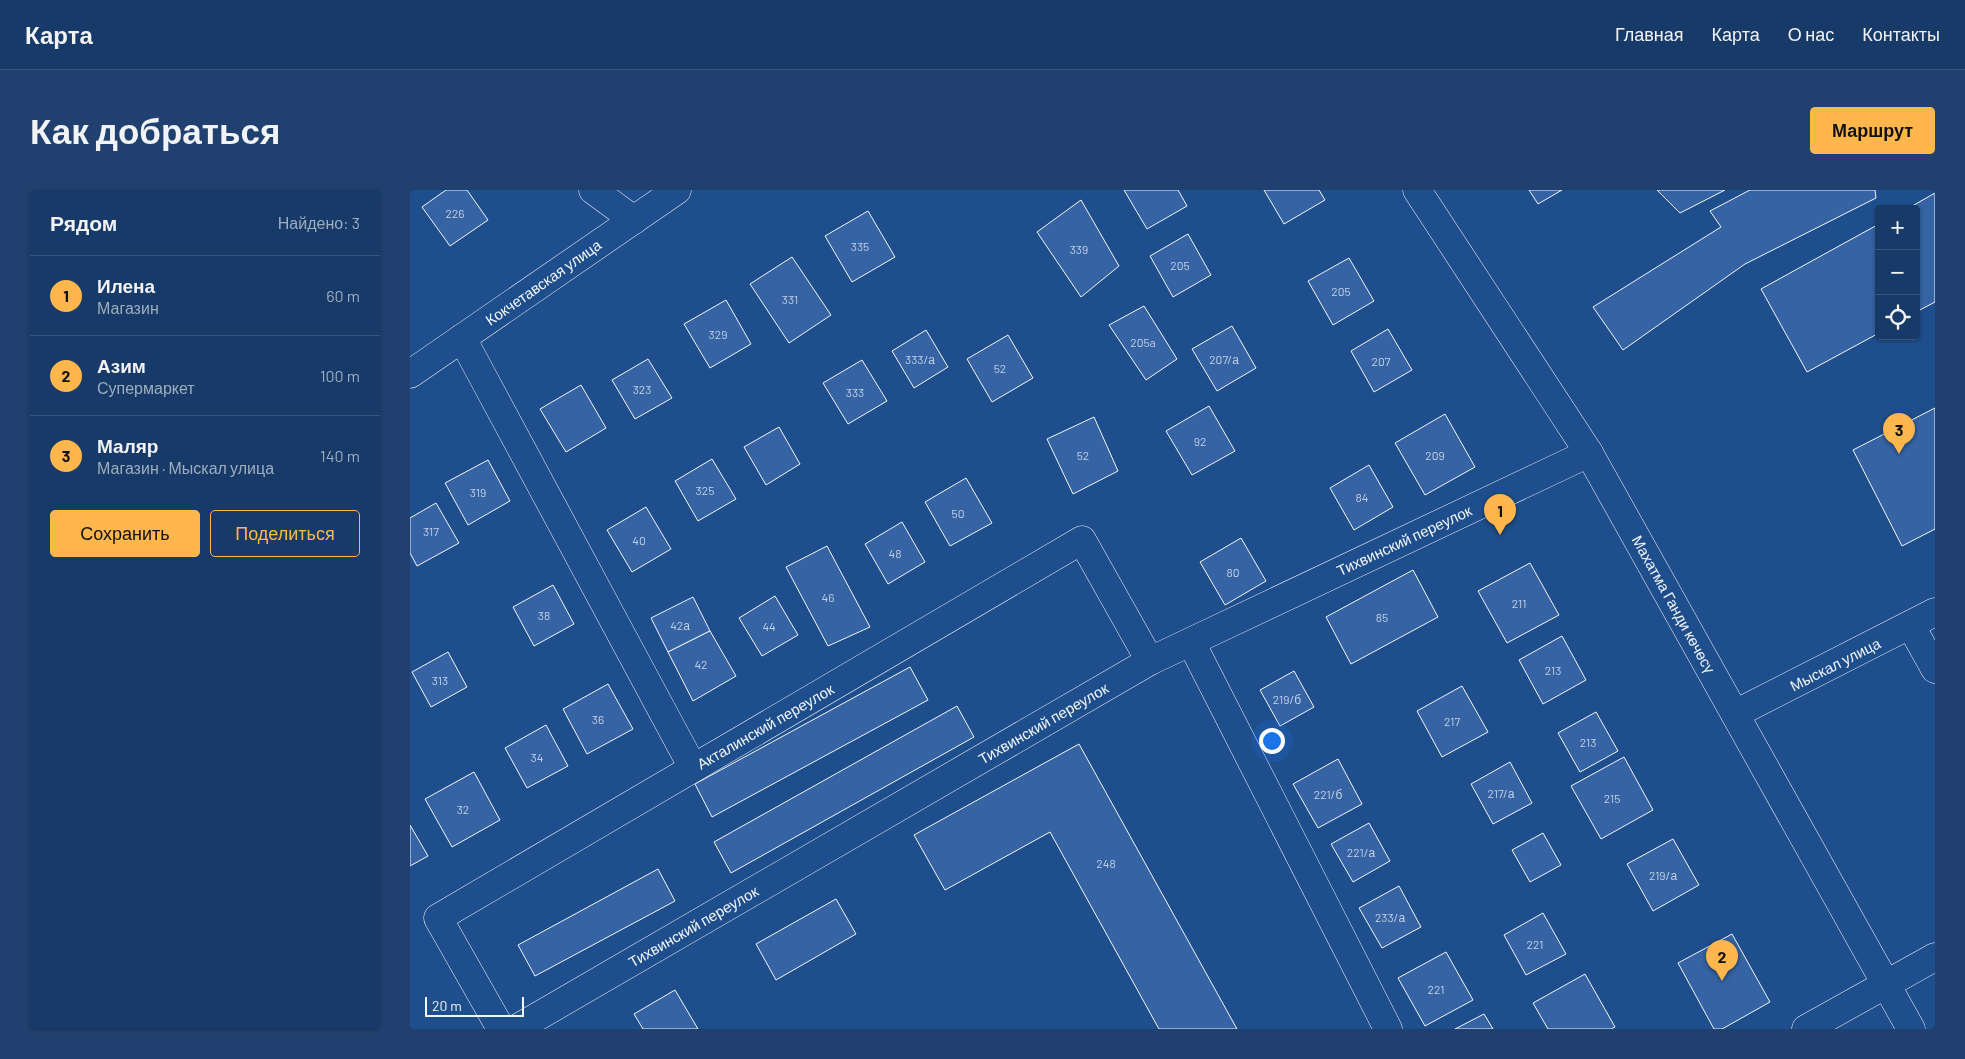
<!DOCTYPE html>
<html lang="ru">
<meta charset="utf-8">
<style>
body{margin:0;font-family:Barlow,sans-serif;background:#20416f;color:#f1f3f6}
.controls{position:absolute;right:15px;top:15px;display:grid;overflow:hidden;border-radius:5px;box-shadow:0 1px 4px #0004}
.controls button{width:45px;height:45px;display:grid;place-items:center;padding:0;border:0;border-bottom:1px solid #36547d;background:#173a69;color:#f1f3f6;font:25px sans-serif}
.scale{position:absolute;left:15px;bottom:12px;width:99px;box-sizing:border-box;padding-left:5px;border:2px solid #f2f6ff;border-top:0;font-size:14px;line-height:18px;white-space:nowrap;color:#f2f6ff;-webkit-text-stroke:4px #1f4e8c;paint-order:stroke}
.you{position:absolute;left:861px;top:550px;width:18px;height:18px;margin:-12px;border:4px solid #fff;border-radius:50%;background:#1a73e8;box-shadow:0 0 0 8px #1a73e833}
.badge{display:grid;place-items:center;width:32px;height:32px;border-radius:50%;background:#ffb74d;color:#111;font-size:16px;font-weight:700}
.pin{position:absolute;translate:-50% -41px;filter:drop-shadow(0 1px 2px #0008)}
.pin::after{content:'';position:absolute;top:26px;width:18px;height:15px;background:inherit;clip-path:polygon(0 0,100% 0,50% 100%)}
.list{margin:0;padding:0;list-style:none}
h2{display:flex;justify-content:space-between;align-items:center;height:65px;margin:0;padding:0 20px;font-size:21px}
h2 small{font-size:16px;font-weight:400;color:#9eadc0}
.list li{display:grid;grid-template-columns:32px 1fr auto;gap:15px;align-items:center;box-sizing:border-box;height:80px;padding:0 20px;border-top:1px solid #36547d}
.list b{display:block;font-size:19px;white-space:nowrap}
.list p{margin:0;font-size:16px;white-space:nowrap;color:#9eadc0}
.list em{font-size:16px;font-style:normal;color:#9eadc0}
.actions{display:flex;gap:10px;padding:15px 20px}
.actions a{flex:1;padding:11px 0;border:1px solid #ffb74d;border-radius:5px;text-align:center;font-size:18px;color:#ffb74d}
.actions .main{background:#ffb74d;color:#111}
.icon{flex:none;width:28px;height:28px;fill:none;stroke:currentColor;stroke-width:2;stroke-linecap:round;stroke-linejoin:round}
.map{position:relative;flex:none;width:1525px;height:839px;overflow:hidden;border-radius:5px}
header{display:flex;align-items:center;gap:30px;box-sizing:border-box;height:70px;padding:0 25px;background:#173a69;border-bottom:1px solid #36547d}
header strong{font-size:24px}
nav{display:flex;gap:28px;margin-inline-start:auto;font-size:18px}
.intro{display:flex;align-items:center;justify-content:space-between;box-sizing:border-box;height:120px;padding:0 30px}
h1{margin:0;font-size:35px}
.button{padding:12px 22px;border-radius:5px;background:#ffb74d;color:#111;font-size:18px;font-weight:700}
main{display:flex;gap:30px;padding:0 30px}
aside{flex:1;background:#173a69;border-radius:5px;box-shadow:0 1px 4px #0004}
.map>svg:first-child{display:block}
.building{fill:#3563a3;stroke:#f2f6ff}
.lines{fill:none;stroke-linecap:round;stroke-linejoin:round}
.minor-casing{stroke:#f2f6ff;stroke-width:29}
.primary-casing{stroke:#f2f6ff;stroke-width:29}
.minor{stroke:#1f4e8c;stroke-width:28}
.primary{stroke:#1f4e8c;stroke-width:28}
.labels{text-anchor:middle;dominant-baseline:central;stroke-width:4;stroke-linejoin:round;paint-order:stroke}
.number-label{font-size:12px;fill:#c3d1e8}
.street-label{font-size:15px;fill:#f2f6ff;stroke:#1f4e8c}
</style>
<header>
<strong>Карта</strong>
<nav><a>Главная</a><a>Карта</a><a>О нас</a><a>Контакты</a></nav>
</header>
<div class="intro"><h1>Как добраться</h1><a class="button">Маршрут</a></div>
<main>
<aside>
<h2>Рядом<small>Найдено: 3</small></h2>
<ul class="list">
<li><span class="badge">1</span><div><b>Илена</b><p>Магазин</p></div><em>60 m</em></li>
<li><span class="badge">2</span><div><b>Азим</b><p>Супермаркет</p></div><em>100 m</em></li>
<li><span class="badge">3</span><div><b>Маляр</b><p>Магазин · Мыскал улица</p></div><em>140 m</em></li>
</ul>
<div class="actions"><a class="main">Сохранить</a><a>Поделиться</a></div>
</aside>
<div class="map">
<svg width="1525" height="839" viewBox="0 0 1525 839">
<rect width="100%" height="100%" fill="#1f4e8c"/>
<!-- building -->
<g class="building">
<path d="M 36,0 L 57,0 L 78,30 L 40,56 L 12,17 Z"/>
<path d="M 714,0 L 768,0 L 777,16 L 737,39 Z"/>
<path d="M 854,0 L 909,0 L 915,10 L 874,34 Z"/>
<path d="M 1119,0 L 1152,0 L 1128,14 Z"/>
<path d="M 1247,0 L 1315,0 L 1270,23 Z"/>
<path d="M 1340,0 L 1465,0 L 1466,8 L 1335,74 L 1213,160 L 1183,117 L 1311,37 L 1300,21 Z"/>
<path d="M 1525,3 L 1525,112 L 1506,122 L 1506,19 L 1497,19 Z"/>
<path d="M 671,10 L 709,76 L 671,107 L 627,42 Z"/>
<path d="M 458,21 L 485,67 L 442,92 L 415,46 Z"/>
<path d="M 1469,34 L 1469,143 L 1397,182 L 1351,99 Z"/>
<path d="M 778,44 L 801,85 L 763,107 L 740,66 Z"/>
<path d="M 382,67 L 421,125 L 379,153 L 340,94 Z"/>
<path d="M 939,68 L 964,111 L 923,135 L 898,91 Z"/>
<path d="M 316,110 L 341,154 L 300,178 L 274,134 Z"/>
<path d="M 734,116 L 767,169 L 736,190 L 699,135 Z"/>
<path d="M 822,136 L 846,178 L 807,201 L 782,159 Z"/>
<path d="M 978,139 L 1002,180 L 964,202 L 941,161 Z"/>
<path d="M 516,140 L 538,177 L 504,198 L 482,161 Z"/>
<path d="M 598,145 L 623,188 L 582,212 L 557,169 Z"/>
<path d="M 238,169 L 262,208 L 225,229 L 202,190 Z"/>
<path d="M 452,170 L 477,211 L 438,234 L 413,193 Z"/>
<path d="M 171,195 L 196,238 L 156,262 L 130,219 Z"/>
<path d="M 799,216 L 825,261 L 782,285 L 756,241 Z"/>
<path d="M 1525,218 L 1525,339 L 1492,356 L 1443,260 Z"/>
<path d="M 1035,224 L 1065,277 L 1015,305 L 985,253 Z"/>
<path d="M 684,227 L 708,281 L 663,304 L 637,249 Z"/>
<path d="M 369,237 L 390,274 L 356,295 L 334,257 Z"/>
<path d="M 302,269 L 326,309 L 288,331 L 265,291 Z"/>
<path d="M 78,270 L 100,311 L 58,335 L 35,293 Z"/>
<path d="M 959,275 L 983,317 L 944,340 L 920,298 Z"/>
<path d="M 556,288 L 582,333 L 540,356 L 515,312 Z"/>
<path d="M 26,313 L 49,353 L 7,376 L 0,363 L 0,328 Z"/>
<path d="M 236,317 L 261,359 L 222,382 L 197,340 Z"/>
<path d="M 492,332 L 515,372 L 478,394 L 455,354 Z"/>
<path d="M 831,348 L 856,391 L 815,415 L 790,372 Z"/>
<path d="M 417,356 L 460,437 L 418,456 L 376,377 Z"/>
<path d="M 1120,373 L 1149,425 L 1097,453 L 1068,401 Z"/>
<path d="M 1003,380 L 1028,427 L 941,474 L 916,427 Z"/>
<path d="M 143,395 L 164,434 L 124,456 L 103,417 Z"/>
<path d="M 365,406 L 388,445 L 352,466 L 329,428 Z"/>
<path d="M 283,407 L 300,441 L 258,462 L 241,428 Z"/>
<path d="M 300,441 L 326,486 L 283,511 L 258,462 Z"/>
<path d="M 1152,446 L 1176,490 L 1133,514 L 1109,470 Z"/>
<path d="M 38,462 L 57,497 L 21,517 L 2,482 Z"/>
<path d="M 500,477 L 518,510 L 302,627 L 285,594 Z"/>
<path d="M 884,481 L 904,517 L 870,536 L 850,500 Z"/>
<path d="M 198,494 L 223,539 L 177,564 L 153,519 Z"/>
<path d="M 1052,496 L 1078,542 L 1032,567 L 1007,521 Z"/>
<path d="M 547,516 L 564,547 L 321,683 L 304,652 Z"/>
<path d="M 1186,522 L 1208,561 L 1170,582 L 1148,543 Z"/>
<path d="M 136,535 L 158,576 L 117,598 L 95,558 Z"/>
<path d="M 669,554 L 827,839 L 749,839 L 640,642 L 535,700 L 504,645 Z"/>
<path d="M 1214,567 L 1243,620 L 1191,649 L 1161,596 Z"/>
<path d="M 928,569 L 952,614 L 908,638 L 883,594 Z"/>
<path d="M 1100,572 L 1122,613 L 1083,634 L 1061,594 Z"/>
<path d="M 64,582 L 90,630 L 42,657 L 15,609 Z"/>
<path d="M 959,633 L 980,671 L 943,692 L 921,654 Z"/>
<path d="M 0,635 L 18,666 L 0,676 Z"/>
<path d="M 1133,643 L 1151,675 L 1120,692 L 1102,660 Z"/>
<path d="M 1263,649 L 1289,695 L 1243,721 L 1217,674 Z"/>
<path d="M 248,679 L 265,711 L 125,786 L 108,755 Z"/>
<path d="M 989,696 L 1011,737 L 972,758 L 949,718 Z"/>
<path d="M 426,709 L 446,744 L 366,790 L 346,754 Z"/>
<path d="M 1133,723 L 1156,764 L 1116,785 L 1094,745 Z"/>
<path d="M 1322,744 L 1360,812 L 1312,839 L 1304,839 L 1268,773 Z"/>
<path d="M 1036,762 L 1063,810 L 1015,836 L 988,788 Z"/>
<path d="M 1175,784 L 1205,837 L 1201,839 L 1138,839 L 1123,813 Z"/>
<path d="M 265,800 L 288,839 L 233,839 L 224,824 Z"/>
<path d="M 1074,824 L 1083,839 L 1045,839 Z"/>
</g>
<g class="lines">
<defs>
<g id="minor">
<path d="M 183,0 L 224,30"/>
<path d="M 52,148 L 283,578"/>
<path d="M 0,184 L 267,0"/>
<path d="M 1501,436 L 1525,479"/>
<path d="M 781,452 L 978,839"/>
<path d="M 1325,524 L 1525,422"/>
<path d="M 91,839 L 28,728 L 672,350 L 740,471"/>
<path d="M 106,839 L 740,471 L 1179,263"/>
<path d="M 1396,839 L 1525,767"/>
</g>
<path id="primary" d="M 1007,0 L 1179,263 L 1501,839"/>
</defs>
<!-- minor casing -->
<use href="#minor" class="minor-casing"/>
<!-- primary casing -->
<use href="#primary" class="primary-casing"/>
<!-- minor -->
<use href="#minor" class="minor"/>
<!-- primary -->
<use href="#primary" class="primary"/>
</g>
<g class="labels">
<!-- number labels -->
<g class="number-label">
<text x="45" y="23">226</text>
<text x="450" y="56">335</text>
<text x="669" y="59">339</text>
<text x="770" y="75">205</text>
<text x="931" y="101">205</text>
<text x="380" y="109">331</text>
<text x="308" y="144">329</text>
<text x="733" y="152">205a</text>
<text x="510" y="169">333/а</text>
<text x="814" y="169">207/а</text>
<text x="971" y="171">207</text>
<text x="590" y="178">52</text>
<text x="232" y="199">323</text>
<text x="445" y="202">333</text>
<text x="790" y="251">92</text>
<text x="673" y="265">52</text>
<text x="1025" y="265">209</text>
<text x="295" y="300">325</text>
<text x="68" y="302">319</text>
<text x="952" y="307">84</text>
<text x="548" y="323">50</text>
<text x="21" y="341">317</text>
<text x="229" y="350">40</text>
<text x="485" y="363">48</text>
<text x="823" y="382">80</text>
<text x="418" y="407">46</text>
<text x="1109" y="413">211</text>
<text x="134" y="425">38</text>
<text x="972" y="427">85</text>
<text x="270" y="435">42а</text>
<text x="359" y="436">44</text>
<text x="291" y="474">42</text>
<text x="1143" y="480">213</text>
<text x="30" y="490">313</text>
<text x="877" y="509">219/б</text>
<text x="188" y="529">36</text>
<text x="1042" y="531">217</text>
<text x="1178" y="552">213</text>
<text x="127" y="567">34</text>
<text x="1091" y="603">217/а</text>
<text x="918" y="604">221/б</text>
<text x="1202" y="608">215</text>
<text x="53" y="619">32</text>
<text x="951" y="662">221/а</text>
<text x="696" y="673">248</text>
<text x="1253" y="685">219/а</text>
<text x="980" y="727">233/а</text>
<text x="1125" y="754">221</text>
<text x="1026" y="799">221</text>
</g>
<!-- street labels -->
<g class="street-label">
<text transform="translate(133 92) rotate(-35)">Кокчетавская улица</text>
<text transform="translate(994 350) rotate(-25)">Тихвинский переулок</text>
<text transform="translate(1264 414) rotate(61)">Махатма Ганди көчөсү</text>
<text transform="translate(1425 474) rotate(-27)">Мыскал улица</text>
<text transform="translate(633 533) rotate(-30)">Тихвинский переулок</text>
<text transform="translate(355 536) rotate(-30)">Акталинский переулок</text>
<text transform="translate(283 736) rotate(-30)">Тихвинский переулок</text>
</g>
</g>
</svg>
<div class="controls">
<button>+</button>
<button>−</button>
<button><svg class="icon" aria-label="locate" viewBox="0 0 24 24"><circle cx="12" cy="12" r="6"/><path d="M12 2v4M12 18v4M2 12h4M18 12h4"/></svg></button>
</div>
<div class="scale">20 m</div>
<div class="you"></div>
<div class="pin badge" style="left:1090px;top:345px">1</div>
<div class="pin badge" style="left:1312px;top:791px">2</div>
<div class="pin badge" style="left:1489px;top:264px">3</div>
</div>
</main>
